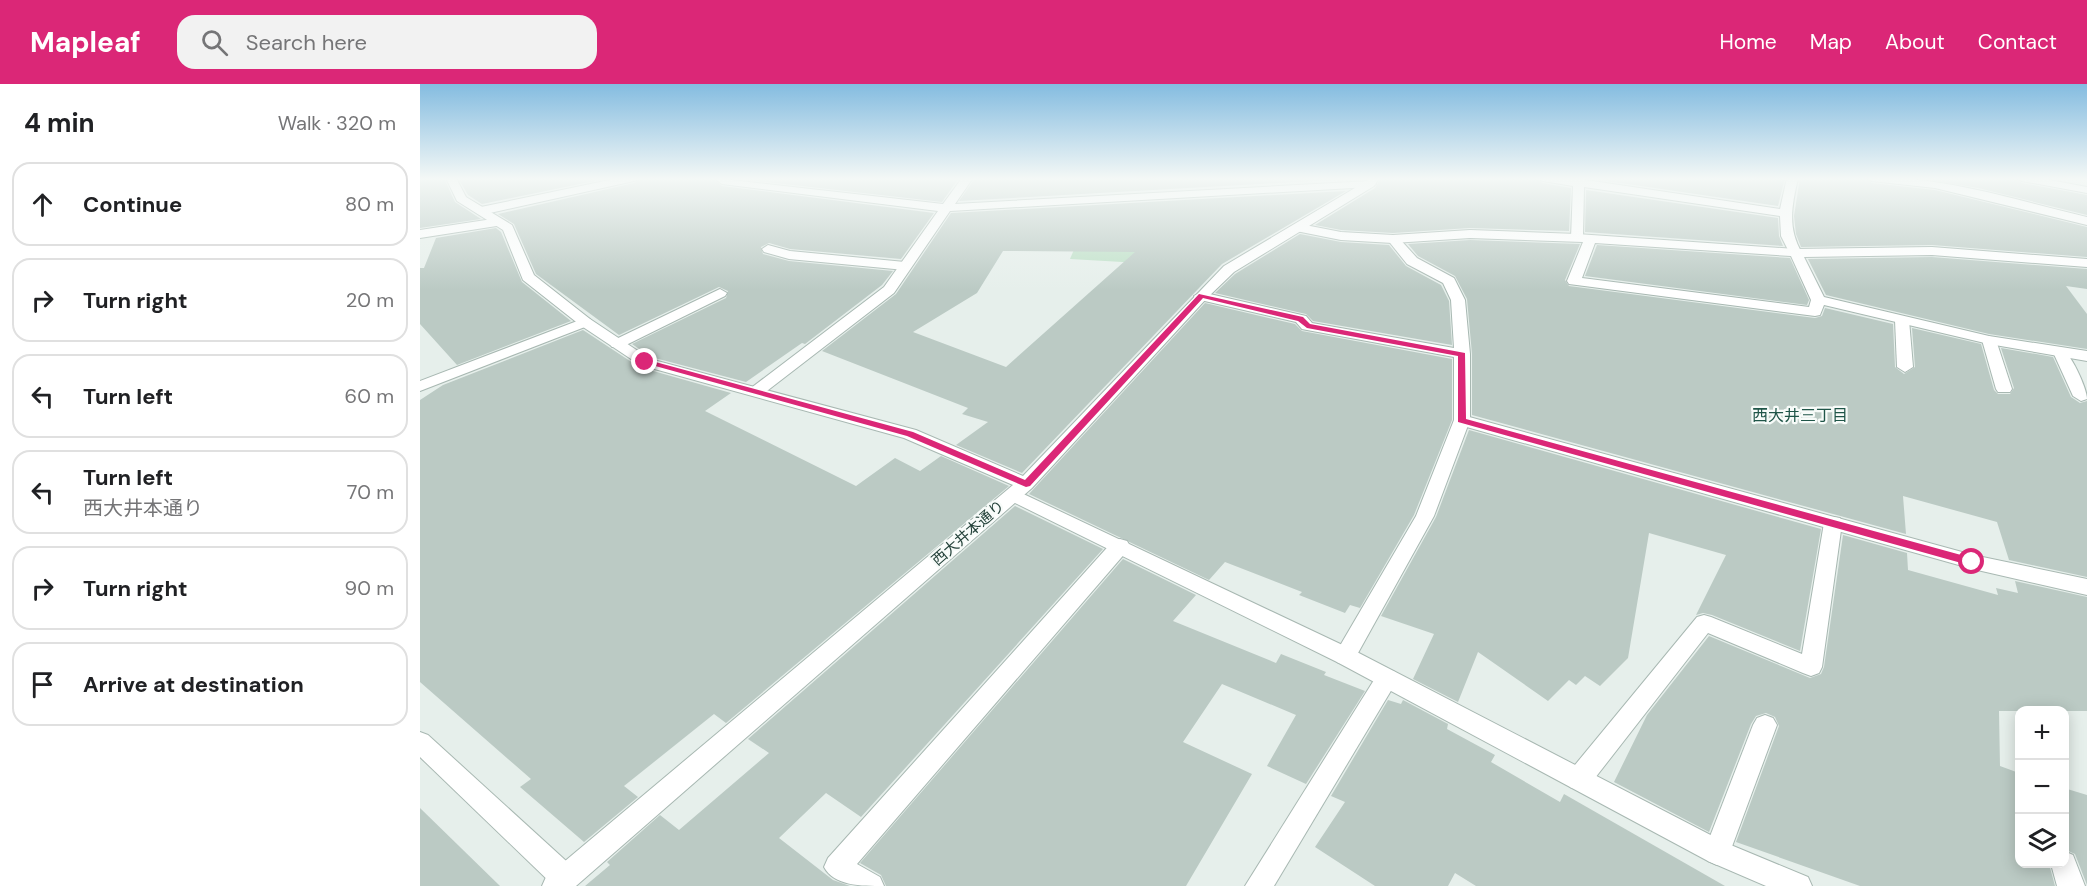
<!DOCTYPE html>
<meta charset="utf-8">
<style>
body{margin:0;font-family:"DM Sans","Noto Sans JP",sans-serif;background:#f2f2f2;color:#202124}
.controls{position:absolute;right:18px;bottom:18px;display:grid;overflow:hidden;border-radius:12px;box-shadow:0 3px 15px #0003}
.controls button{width:54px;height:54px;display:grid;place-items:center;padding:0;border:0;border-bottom:2px solid #e0e0e0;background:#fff;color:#202124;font:30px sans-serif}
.stop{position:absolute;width:18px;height:18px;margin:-14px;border:4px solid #db2777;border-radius:50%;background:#fff}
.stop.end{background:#db2777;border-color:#fff;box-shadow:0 2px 6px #0008}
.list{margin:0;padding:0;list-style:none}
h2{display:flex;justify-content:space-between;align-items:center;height:78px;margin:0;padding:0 24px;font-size:26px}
h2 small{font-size:20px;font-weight:400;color:#757577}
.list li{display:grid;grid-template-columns:39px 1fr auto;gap:18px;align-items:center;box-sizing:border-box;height:84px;margin:0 12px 12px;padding:0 12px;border:2px solid #e0e0e0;border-radius:18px}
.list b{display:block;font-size:22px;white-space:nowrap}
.list p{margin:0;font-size:20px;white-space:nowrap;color:#757577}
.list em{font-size:20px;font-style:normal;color:#757577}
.icon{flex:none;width:33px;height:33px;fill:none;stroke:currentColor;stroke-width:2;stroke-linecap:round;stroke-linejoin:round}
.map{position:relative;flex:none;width:1667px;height:802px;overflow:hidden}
header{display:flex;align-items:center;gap:36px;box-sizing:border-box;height:84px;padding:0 30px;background:#db2777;color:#fff}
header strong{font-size:28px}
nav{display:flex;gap:33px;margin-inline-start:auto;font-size:21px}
.search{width:420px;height:54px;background:#f2f2f2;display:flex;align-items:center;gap:15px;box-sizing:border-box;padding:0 21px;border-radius:18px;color:#757577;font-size:22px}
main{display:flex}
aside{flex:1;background:#fff}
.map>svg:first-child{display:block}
.green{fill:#bfe0c8}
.building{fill:#bbcac4;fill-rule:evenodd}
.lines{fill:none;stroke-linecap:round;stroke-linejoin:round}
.service-casing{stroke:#a8b8b2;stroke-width:2}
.minor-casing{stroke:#a8b8b2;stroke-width:2}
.tertiary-casing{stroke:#a8b8b2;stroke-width:2}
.service{fill:#fff;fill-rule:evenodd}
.minor{fill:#fff;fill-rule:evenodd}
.tertiary{fill:#fff;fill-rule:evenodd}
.route{fill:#db2777}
.labels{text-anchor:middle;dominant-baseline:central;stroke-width:4.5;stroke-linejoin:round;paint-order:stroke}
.street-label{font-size:15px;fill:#24423a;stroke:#f7fbf9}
.neighbourhood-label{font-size:16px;fill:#1f5548;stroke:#f7fbf9}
</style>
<header>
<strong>Mapleaf</strong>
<div class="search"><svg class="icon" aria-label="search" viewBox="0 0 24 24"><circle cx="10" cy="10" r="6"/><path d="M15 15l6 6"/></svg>Search here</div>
<nav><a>Home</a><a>Map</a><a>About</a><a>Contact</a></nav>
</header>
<main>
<aside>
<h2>4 min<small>Walk · 320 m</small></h2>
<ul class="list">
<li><svg class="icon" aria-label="ahead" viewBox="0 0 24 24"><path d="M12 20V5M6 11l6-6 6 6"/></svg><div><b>Continue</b></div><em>80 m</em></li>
<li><svg class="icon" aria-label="right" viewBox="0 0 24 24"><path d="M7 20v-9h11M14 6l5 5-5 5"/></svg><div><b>Turn right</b></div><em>20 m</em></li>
<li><svg class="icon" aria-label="left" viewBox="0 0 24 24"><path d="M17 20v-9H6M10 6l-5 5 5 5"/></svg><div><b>Turn left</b></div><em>60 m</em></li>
<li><svg class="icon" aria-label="left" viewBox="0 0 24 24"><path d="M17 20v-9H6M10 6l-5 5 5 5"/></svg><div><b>Turn left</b><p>西大井本通り</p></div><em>70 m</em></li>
<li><svg class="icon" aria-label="right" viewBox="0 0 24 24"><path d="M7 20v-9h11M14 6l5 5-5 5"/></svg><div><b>Turn right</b></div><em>90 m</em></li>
<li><svg class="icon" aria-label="arrive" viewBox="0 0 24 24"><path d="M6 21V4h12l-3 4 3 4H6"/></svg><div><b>Arrive at destination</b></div></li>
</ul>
</aside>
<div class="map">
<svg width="1667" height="802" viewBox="0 0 1667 802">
<rect width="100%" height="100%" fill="#e6efeb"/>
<!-- green -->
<path class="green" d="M 661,149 L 729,149 L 720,179 L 650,175 Z"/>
<!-- building -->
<g class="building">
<path d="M 0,94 L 24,94 L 35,118 L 61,135 L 0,144 Z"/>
<path d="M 38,94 L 189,94 L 62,120 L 48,111 Z"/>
<path d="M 222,94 L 292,94 L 302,102 L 514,129 L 481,175 L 370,165 L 349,159 L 341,163 L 343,170 L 369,177 L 473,187 L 462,201 L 385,260 L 382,259 L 326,298 L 231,273 L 212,260 L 306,214 L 308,207 L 299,203 L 199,251 L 116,190 L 94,140 L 78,130 L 214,99 Z"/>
<path d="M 312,94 L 539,94 L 522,118 Z"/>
<path d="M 555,94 L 945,94 L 539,117 Z"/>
<path d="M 961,94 L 1115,94 L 1123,99 L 1151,104 L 1149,147 L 1050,144 L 973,149 L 921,146 L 895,141 L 955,104 Z"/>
<path d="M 1166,94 L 1365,94 L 1358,122 Z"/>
<path d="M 1380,94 L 1444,94 L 1452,99 L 1515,106 L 1667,143 L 1667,173 L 1512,161 L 1381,163 L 1376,150 L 1374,132 Z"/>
<path d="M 1498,94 L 1594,94 L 1602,99 L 1667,111 L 1667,131 L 1558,104 Z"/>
<path d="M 1166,106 L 1358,134 L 1359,152 L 1363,162 L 1165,148 Z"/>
<path d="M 926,107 L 802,180 L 602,389 L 536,361 L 568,338 L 542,330 L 548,324 L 402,267 L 476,210 L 531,129 ZM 583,167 L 715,168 L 586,283 L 493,248 L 557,209 Z"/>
<path d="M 76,144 L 81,148 L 102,198 L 151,237 L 37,281 L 0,240 L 0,184 L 4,184 L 16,154 Z"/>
<path d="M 880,150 L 921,158 L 969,161 L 986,182 L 1021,201 L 1029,217 L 1032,261 L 893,237 L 886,230 L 795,209 L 815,190 Z"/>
<path d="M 1050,156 L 1160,160 L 1145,196 L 1149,202 L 1395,234 L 1402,232 L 1405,224 L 1473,240 L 1475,283 L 1484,290 L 1495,283 L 1492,244 L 1561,260 L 1574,306 L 1578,310 L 1590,310 L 1594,304 L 1581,264 L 1633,273 L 1651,313 L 1660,319 L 1667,317 L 1667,493 L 1589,476 L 1577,438 L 1483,412 L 1486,450 L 1052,331 L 1052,270 L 1047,215 L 1035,192 L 998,172 L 988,160 Z"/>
<path d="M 1177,161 L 1370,174 L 1389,216 L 1387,221 L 1165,192 Z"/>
<path d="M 1512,173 L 1667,185 L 1667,205 L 1646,202 L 1667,230 L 1667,265 L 1569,250 L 1406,211 L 1388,175 Z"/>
<path d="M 785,219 L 875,240 L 882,247 L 1032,275 L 1032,336 L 994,431 L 940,524 L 930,521 L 925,529 L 879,511 L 882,508 L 805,478 L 789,496 L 609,410 Z"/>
<path d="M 163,246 L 219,283 L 311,309 L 285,327 L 436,402 L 475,374 L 500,387 L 521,372 L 589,402 L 306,639 L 294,630 L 204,702 L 218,713 L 164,758 L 100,703 L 111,695 L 0,598 L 0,316 L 23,301 Z"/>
<path d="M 1049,346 L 1401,445 L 1380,567 L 1292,531 L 1283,529 L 1276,531 L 1306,471 L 1229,449 L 1208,574 L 1180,602 L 1165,592 L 1156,601 L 1149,596 L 1128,617 L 1058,568 L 1038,618 L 993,595 L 1014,550 L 961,532 L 1016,433 Z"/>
<path d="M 595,422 L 683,465 L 441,733 L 406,709 L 359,754 L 413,796 L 430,802 L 165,802 L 190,781 L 187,778 L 240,731 L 259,746 L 349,669 L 328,655 Z"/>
<path d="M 1423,451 L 1487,469 L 1488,486 L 1578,511 L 1576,504 L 1598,509 L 1595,497 L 1667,513 L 1667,627 L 1579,627 L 1580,682 L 1599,689 L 1599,780 L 1629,780 L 1635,802 L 1440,802 L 1316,758 L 1359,642 L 1355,633 L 1346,629 L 1336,632 L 1331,640 L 1289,748 L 1194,698 L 1227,631 L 1289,552 L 1390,594 L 1401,590 L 1404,583 Z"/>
<path d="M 703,475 L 776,511 L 753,537 L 856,579 L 861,570 L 906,588 L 904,591 L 945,607 L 886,700 L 847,682 L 876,631 L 802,600 L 763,658 L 832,690 L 766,802 L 466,802 L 461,791 L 440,779 Z"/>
<path d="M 968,616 L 981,620 L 983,616 L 1028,640 L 1027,645 L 1075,671 L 1071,678 L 1140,718 L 1144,710 L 1305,802 L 1056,802 L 1035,789 L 1028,802 L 955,802 L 895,763 L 925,718 L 911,712 Z"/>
<path d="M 1644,704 L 1667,711 L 1667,801 L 1655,770 L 1644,765 Z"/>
<path d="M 0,724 L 80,802 L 0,802 Z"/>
</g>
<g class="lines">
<defs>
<g id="service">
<path d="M 1117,94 L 1159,95 L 1360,125 L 1367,94 L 1378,94 C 1372,121 1367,144 1382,169 L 1376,173 L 1371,172 L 1361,152 L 1360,132 L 1164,103 L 1163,154 L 1161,157 L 1153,157 L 1151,154 L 1153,102 L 1123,97 Z"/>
<path d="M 1596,94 L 1619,94 L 1667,103 L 1667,109 L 1602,97 Z"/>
<path d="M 973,151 L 977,152 L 997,174 L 1034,194 L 1045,216 L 1050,270 L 1050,336 L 1014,432 L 933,578 L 925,581 L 917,578 L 914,572 L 996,432 L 1034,336 L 1034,273 L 887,246 L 882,245 L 876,238 L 776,215 L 774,212 L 781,208 L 886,232 L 892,239 L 1034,264 L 1031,216 L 1023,199 L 987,180 L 967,155 Z"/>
<path d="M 348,161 L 370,167 L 485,178 L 492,182 L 485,186 L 369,175 L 344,168 L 342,165 Z"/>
<path d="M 300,205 L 307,209 L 305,212 L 202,263 L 192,263 L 190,260 L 192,257 Z"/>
<path d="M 1482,232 L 1489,236 L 1493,283 L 1485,288 L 1477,283 L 1475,236 Z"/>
<path d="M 1569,252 L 1576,256 L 1592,305 L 1590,308 L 1578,308 L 1576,305 L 1562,256 Z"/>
<path d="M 1640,264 C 1650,266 1667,305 1667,315 L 1661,317 L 1653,312 L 1633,268 Z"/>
<path d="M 1413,433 L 1420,434 L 1422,439 L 1402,583 L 1399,589 L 1391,592 L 1383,589 L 1288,549 L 1168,703 L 1159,706 L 1150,703 L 1147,695 L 1150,687 L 1277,533 L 1284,531 L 1291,533 L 1382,570 L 1404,439 L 1406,434 Z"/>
<path d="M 700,455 L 707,457 L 710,462 L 707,467 L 437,780 L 460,793 L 464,802 C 441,802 414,802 404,783 L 408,774 L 693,457 Z"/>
<path d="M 967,585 L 975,588 L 978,594 L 975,600 L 854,802 L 825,802 L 959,588 Z"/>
<path d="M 1345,631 L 1353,634 L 1357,641 L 1310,768 L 1306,777 L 1297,781 L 1288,777 L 1284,768 L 1333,641 L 1337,634 Z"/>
<path d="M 1644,767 L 1653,771 L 1665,802 L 1637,802 L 1631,780 L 1644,780 Z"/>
</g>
<g id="minor">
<path d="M 199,94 L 220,94 L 214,97 L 61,131 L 55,127 L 61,123 Z"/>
<path d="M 294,94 L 523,120 L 542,94 L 553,94 L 535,120 L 950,97 L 956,100 L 950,103 L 530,127 L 474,209 L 343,310 L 337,312 L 329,307 L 331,304 L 464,203 L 518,127 L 302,100 Z"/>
<path d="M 1446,94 C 1521,91 1595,116 1667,133 L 1667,141 L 1515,104 L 1452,97 Z"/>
<path d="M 79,134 L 85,138 L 83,141 L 0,154 L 0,146 Z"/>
<path d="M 880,140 L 921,148 L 973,151 L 1050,146 L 1157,150 L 1376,165 L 1512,163 L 1667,175 L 1667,183 L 1512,171 L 1384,173 L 1404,213 L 1569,252 L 1667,267 L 1667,277 L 1569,260 L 1404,221 L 1400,231 L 1395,232 L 1149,200 L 1147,197 L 1163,158 L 1050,154 L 973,159 L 921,156 L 876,147 L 876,141 ZM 1175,159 L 1371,172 L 1391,216 L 1389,223 L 1162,194 Z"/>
<path d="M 165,234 L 170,235 L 172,238 L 170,241 L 0,307 L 0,297 Z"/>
<path d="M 1042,331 L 1553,471 L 1667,495 L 1667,511 L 1553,485 L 1036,340 L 1034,336 L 1036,332 Z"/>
<path d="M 593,405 L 933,566 L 1306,759 L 1388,793 L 1392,802 L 1346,802 L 1288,777 L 917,578 L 587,415 L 584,411 L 587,407 Z"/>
<path d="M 0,648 L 8,651 L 155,785 L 158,794 L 155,802 L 134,802 L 0,673 Z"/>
</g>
<path id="tertiary" d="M 26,94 L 36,94 L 46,113 L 92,141 L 114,191 L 170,235 L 230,275 L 496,346 L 603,392 L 804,182 L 945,98 L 948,94 L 959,94 L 954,102 L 814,188 L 786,215 L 612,404 L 156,802 L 122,802 L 126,793 L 593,401 L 484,354 L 220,281 L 160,241 L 103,196 L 83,146 L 37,117 Z"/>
</defs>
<!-- service casing -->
<use href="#service" class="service-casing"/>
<!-- minor casing -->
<use href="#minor" class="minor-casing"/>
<!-- tertiary casing -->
<use href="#tertiary" class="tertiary-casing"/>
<!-- service -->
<use href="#service" class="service"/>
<!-- minor -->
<use href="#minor" class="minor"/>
<!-- tertiary -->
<use href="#tertiary" class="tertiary"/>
</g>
<!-- sky -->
<linearGradient id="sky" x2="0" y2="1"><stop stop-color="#84bce0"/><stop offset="0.46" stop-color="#f4f8f6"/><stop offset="1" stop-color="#f4f8f6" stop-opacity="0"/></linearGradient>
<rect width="1667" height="206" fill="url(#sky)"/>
<!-- route -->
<path class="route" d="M 779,210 L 883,233 L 890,240 L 1045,269 L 1046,335 L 1552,474 L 1558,478 L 1552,482 L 1038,338 L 1038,272 L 887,244 L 878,237 L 783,214 L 610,402 L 606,403 L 487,352 L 221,278 L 228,276 L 493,348 L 605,396 Z"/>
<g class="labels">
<!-- street labels -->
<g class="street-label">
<text transform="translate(548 449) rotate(-41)">西大井本通り</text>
</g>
<!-- neighbourhood labels -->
<g class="neighbourhood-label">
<text x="1380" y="331">西大井三丁目</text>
</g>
</g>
</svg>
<div class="controls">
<button>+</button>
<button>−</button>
<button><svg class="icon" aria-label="layers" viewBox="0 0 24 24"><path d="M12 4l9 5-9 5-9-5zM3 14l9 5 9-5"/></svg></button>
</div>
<div class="stop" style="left:1552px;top:478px"></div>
<div class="stop end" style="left:225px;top:278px"></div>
</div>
</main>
